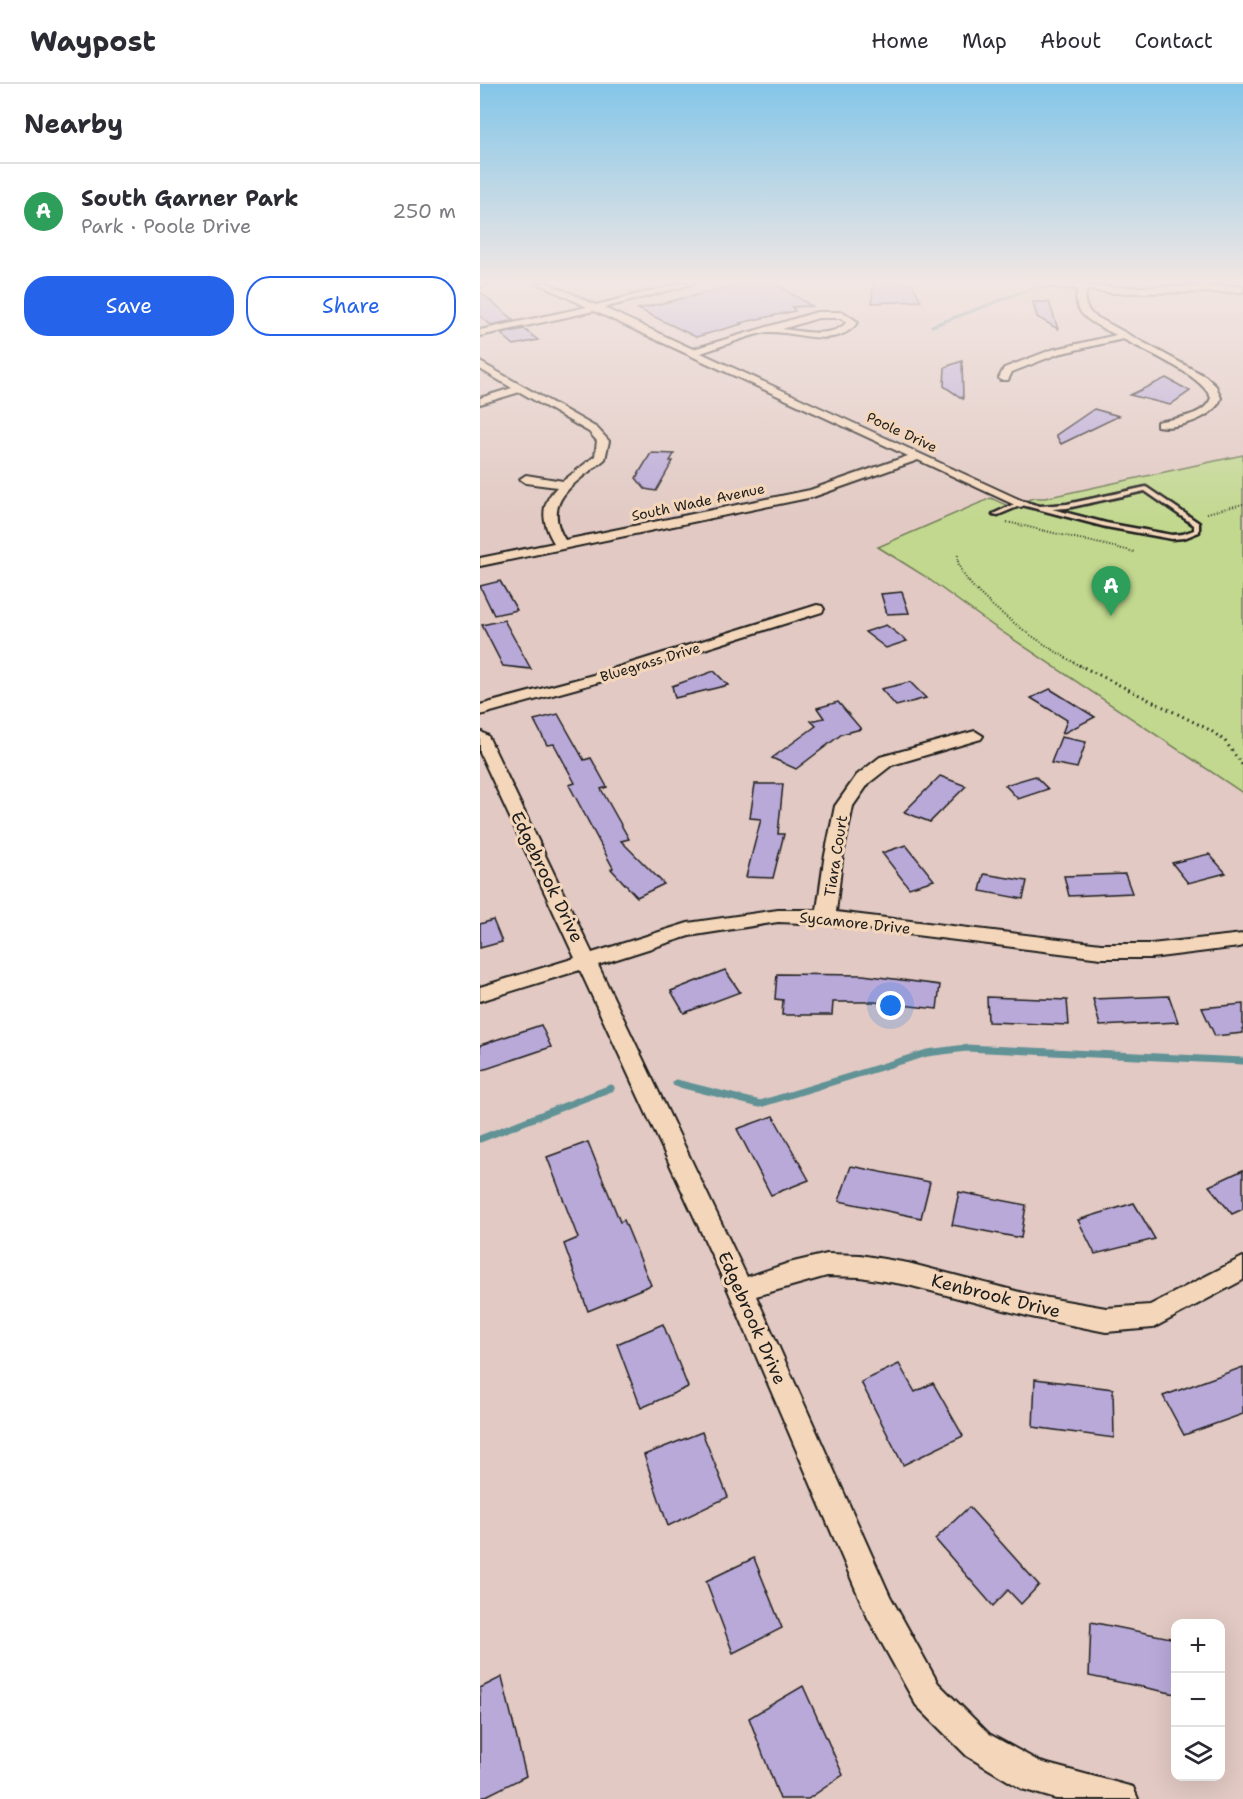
<!DOCTYPE html>
<meta charset="utf-8">
<style>
body{margin:0;font-family:"Shantell Sans",sans-serif;background:#f7f7f7;color:#2b2b33}
.controls{position:absolute;right:18px;bottom:18px;display:grid;overflow:hidden;border-radius:12px;box-shadow:0 6px 24px #0002}
.controls button{width:54px;height:54px;display:grid;place-items:center;padding:0;border:0;border-bottom:2px solid #e1e1e2;background:#fff;color:#2b2b33;font:30px sans-serif}
.you{position:absolute;left:411px;top:922px;width:21px;height:21px;margin:-15px;border:4px solid #fff;border-radius:50%;background:#1a73e8;box-shadow:0 0 0 9px #1a73e833}
.badge{display:grid;place-items:center;width:39px;height:39px;border-radius:50%;background:#2563eb;color:#fff;font-size:20px;font-weight:700}
.pin{position:absolute;translate:-50% -50px;filter:drop-shadow(0 2px 3px #0008)}
.pin::after{content:'';position:absolute;top:32px;width:21px;height:18px;background:inherit;clip-path:polygon(0 0,100% 0,50% 100%)}
.list{margin:0;padding:0;list-style:none}
h2{display:flex;justify-content:space-between;align-items:center;height:78px;margin:0;padding:0 24px;font-size:26px}
h2 small{font-size:20px;font-weight:400;color:#7c7c81}
.list li{display:grid;grid-template-columns:39px 1fr auto;gap:18px;align-items:center;box-sizing:border-box;height:96px;padding:0 24px;border-top:2px solid #e1e1e2}
.list b{display:block;font-size:22px;white-space:nowrap}
.list p{margin:0;font-size:20px;white-space:nowrap;color:#7c7c81}
.list em{font-size:20px;font-style:normal;color:#7c7c81}
.actions{display:flex;gap:12px;padding:18px 24px}
.actions a{flex:1;padding:14px 0;border:2px solid #2563eb;border-radius:24px;text-align:center;font-size:21px;color:#2563eb}
.actions .main{background:#2563eb;color:#fff}
.icon{flex:none;width:33px;height:33px;fill:none;stroke:currentColor;stroke-width:2;stroke-linecap:round;stroke-linejoin:round}
.map{position:relative;flex:none;width:763px;height:1715px;overflow:hidden}
header{display:flex;align-items:center;gap:36px;box-sizing:border-box;height:84px;padding:0 30px;background:#fff;border-bottom:2px solid #e1e1e2}
header strong{font-size:28px}
nav{display:flex;gap:33px;margin-inline-start:auto;font-size:21px}
main{display:flex}
aside{flex:1;background:#fff}
.map>svg:first-child{display:block}
.green{fill:#c1d88e;stroke:#6e7a55;stroke-width:1.5}
.lines{fill:none;stroke-linecap:round;stroke-linejoin:round}
.stream-far1{stroke:#619296;stroke-width:3}
.stream{stroke:#619296;stroke-width:7}
.building{fill:#b8a9d9;stroke:#1c1c1c;stroke-width:1.5}
.lane-casing{stroke:#1c1c1c;stroke-width:5}
.street-casing{stroke:#1c1c1c;stroke-width:4}
.path-far1{stroke:#1c1c1c;stroke-width:2;stroke-dasharray:1 2;stroke-linecap:butt}
.path{stroke:#1c1c1c;stroke-width:3;stroke-dasharray:1.5 4;stroke-linecap:butt}
.lane{fill:#f4d7ba;fill-rule:evenodd}
.street{fill:#f4d7ba;fill-rule:evenodd}
.labels{text-anchor:middle;dominant-baseline:central;stroke-width:6;stroke-linejoin:round;paint-order:stroke}
.far-street-label{font-size:14px;fill:#1c1c1c;stroke:#f4d7ba}
.street-label{font-size:15px;fill:#1c1c1c;stroke:#f4d7ba}
.near-street-label{font-size:18px;fill:#1c1c1c;stroke:#f4d7ba}
</style>
<header>
<strong>Waypost</strong>
<nav><a>Home</a><a>Map</a><a>About</a><a>Contact</a></nav>
</header>
<main>
<aside>
<h2>Nearby<small></small></h2>
<ul class="list">
<li><span class="badge" style="background:#2e9e5b">A</span><div><b>South Garner Park</b><p>Park · Poole Drive</p></div><em>250 m</em></li>
</ul>
<div class="actions"><a class="main">Save</a><a>Share</a></div>
</aside>
<div class="map">
<svg width="763" height="1715" viewBox="0 0 763 1715">
<rect width="100%" height="100%" fill="#e2c9c3"/>
<filter id="ink" filterUnits="userSpaceOnUse"><feTurbulence type="fractalNoise" baseFrequency=".0167" numOctaves="2"/><feDisplacementMap in="SourceGraphic" scale="12" xChannelSelector="R" yChannelSelector="G"/><feConvolveMatrix kernelMatrix="1 2 1 2 8 2 1 2 1" color-interpolation-filters="sRGB"/></filter>
<g filter="url(#ink)">
<!-- green -->
<path class="green" d="M 763,371 L 763,709 L 512,541 L 443,491 L 398,463 L 511,414 L 530,423 L 553,414 L 565,414 Z"/>
<g class="lines">
<!-- stream-far1 -->
<path class="stream-far1" d="M 452,242 L 566,199"/>
<!-- stream -->
<g class="stream">
<path d="M 196,999 L 280,1020 L 447,969 L 486,964 L 763,977"/>
<path d="M 0,1055 L 131,1004"/>
</g>
</g>
<!-- building -->
<g class="building">
<path d="M 266,199 L 294,199 L 332,222 L 312,223 L 315,227 L 260,239 L 262,240 L 216,253 L 158,225 Z"/>
<path d="M 393,199 L 432,199 L 441,217 L 392,219 Z"/>
<path d="M 0,208 L 34,236 L 11,241 L 0,232 Z"/>
<path d="M 553,218 L 569,218 L 578,245 L 557,233 Z"/>
<path d="M 44,245 L 58,256 L 34,261 L 21,250 Z"/>
<path d="M 482,277 L 483,315 L 464,302 L 465,283 Z"/>
<path d="M 686,294 L 710,307 L 690,321 L 650,311 Z"/>
<path d="M 614,325 L 639,332 L 581,360 L 576,351 Z"/>
<path d="M 171,369 L 194,370 L 190,377 L 193,377 L 176,407 L 165,405 L 156,394 Z"/>
<path d="M 20,497 L 37,526 L 14,531 L 0,502 Z"/>
<path d="M 422,508 L 429,529 L 407,530 L 401,510 Z"/>
<path d="M 24,536 L 51,585 L 23,582 L 2,541 Z"/>
<path d="M 406,541 L 427,557 L 406,564 L 385,548 Z"/>
<path d="M 234,587 L 248,601 L 195,614 L 192,602 Z"/>
<path d="M 430,598 L 446,614 L 416,622 L 401,605 Z"/>
<path d="M 570,605 L 615,633 L 582,650 L 587,636 L 551,614 Z"/>
<path d="M 358,618 L 381,645 L 362,650 L 316,685 L 292,674 L 336,642 L 331,637 L 344,634 L 337,624 Z"/>
<path d="M 78,630 L 104,676 L 111,674 L 127,703 L 121,705 L 149,755 L 141,757 L 184,800 L 157,813 L 131,785 L 133,784 L 89,701 L 95,699 L 74,660 L 67,661 L 54,636 Z"/>
<path d="M 581,653 L 606,658 L 597,684 L 571,679 Z"/>
<path d="M 460,692 L 486,702 L 450,738 L 424,728 Z"/>
<path d="M 555,692 L 568,705 L 538,715 L 525,701 Z"/>
<path d="M 275,700 L 303,700 L 298,750 L 304,750 L 293,794 L 266,793 L 281,735 L 270,734 Z"/>
<path d="M 426,761 L 454,796 L 429,804 L 402,769 Z"/>
<path d="M 729,770 L 746,789 L 708,799 L 692,779 Z"/>
<path d="M 504,790 L 547,797 L 543,815 L 500,807 Z"/>
<path d="M 645,790 L 652,809 L 589,812 L 584,792 Z"/>
<path d="M 13,836 L 22,858 L 0,864 L 0,840 Z"/>
<path d="M 245,886 L 260,908 L 204,929 L 191,907 Z"/>
<path d="M 297,890 L 383,891 L 460,901 L 457,925 L 394,918 L 353,918 L 352,931 L 302,931 L 303,916 L 295,915 Z"/>
<path d="M 689,912 L 698,938 L 620,942 L 613,915 Z"/>
<path d="M 507,913 L 587,916 L 589,941 L 508,938 Z"/>
<path d="M 763,920 L 763,949 L 735,952 L 722,924 Z"/>
<path d="M 61,941 L 71,963 L 0,987 L 0,961 Z"/>
<path d="M 293,1032 L 329,1096 L 291,1111 L 257,1045 Z"/>
<path d="M 108,1058 L 140,1138 L 144,1136 L 171,1201 L 108,1227 L 84,1160 L 98,1154 L 67,1073 Z"/>
<path d="M 371,1082 L 450,1098 L 441,1134 L 359,1117 Z"/>
<path d="M 763,1086 L 763,1125 L 752,1130 L 729,1102 Z"/>
<path d="M 479,1108 L 546,1121 L 541,1154 L 472,1141 Z"/>
<path d="M 654,1119 L 675,1155 L 615,1170 L 598,1136 Z"/>
<path d="M 183,1240 L 208,1303 L 161,1324 L 137,1260 Z"/>
<path d="M 419,1280 L 435,1308 L 453,1299 L 483,1352 L 423,1381 L 381,1298 Z"/>
<path d="M 763,1283 L 763,1330 L 704,1351 L 683,1312 Z"/>
<path d="M 555,1295 L 633,1305 L 634,1354 L 553,1343 Z"/>
<path d="M 222,1348 L 248,1413 L 188,1442 L 164,1371 Z"/>
<path d="M 489,1423 L 559,1501 L 541,1520 L 528,1506 L 513,1522 L 455,1455 Z"/>
<path d="M 274,1474 L 302,1544 L 253,1569 L 226,1497 Z"/>
<path d="M 611,1538 L 696,1555 L 696,1610 L 609,1592 Z"/>
<path d="M 22,1593 L 46,1692 L 0,1715 L 0,1604 Z"/>
<path d="M 323,1602 L 363,1691 L 328,1715 L 300,1715 L 269,1634 Z"/>
</g>
<g class="lines">
<defs>
<path id="lane" d="M 666,403 L 719,439 L 719,448 L 704,454 L 692,455 L 626,443 L 542,421 L 518,431 L 513,430 L 541,417 L 560,422 L 587,420 ZM 665,407 L 714,441 L 714,446 L 703,450 L 692,451 L 626,439 L 572,425 L 587,424 Z"/>
<g id="street">
<path d="M 0,199 L 9,199 L 0,203 Z"/>
<path d="M 57,199 L 68,199 L 116,221 L 202,199 L 216,199 L 124,224 L 213,265 L 337,228 L 363,228 L 378,238 C 355,267 319,247 289,248 C 274,249 238,264 221,269 L 547,419 L 541,423 L 537,422 L 438,376 L 333,413 L 0,482 L 0,474 L 74,459 C 62,439 59,421 77,403 L 46,399 L 40,395 L 46,391 L 83,397 L 115,372 L 117,357 L 109,348 L 40,308 L 0,320 L 0,314 L 32,304 L 0,285 L 0,278 L 117,344 L 129,357 L 125,375 C 97,399 60,415 85,456 L 330,406 L 428,372 L 114,227 L 0,252 L 0,246 L 107,223 ZM 338,234 L 361,234 L 367,238 C 352,255 321,247 302,245 Z"/>
<path d="M 558,199 L 633,203 L 763,202 L 763,208 L 633,209 L 607,206 C 603,217 605,223 613,231 L 725,292 L 736,302 L 741,314 C 735,334 696,346 677,342 L 677,338 C 694,334 724,333 731,314 C 721,290 666,268 643,255 L 578,270 L 532,288 L 528,296 L 520,296 L 519,294 L 524,284 L 571,266 L 636,251 C 617,241 589,231 598,205 L 562,202 Z"/>
<path d="M 337,521 L 342,522 L 344,525 L 342,528 L 123,597 L 0,631 L 0,621 L 113,591 Z"/>
<path d="M 0,647 L 8,652 L 112,869 L 208,839 L 298,826 L 337,826 L 344,776 L 355,722 L 377,691 L 400,673 L 495,647 L 503,652 L 501,655 L 412,681 L 389,699 L 373,722 L 362,776 L 356,828 L 621,860 L 671,860 L 763,850 L 763,862 L 759,863 L 671,874 L 621,874 L 346,840 L 298,838 L 209,852 L 118,881 L 267,1193 L 309,1179 L 347,1170 L 380,1171 L 428,1179 L 551,1211 L 626,1224 L 670,1221 L 763,1173 L 763,1196 L 673,1244 L 626,1248 L 551,1233 L 428,1201 L 380,1193 L 347,1192 L 276,1212 L 410,1512 L 458,1599 L 509,1650 L 560,1678 L 653,1703 L 658,1715 L 576,1715 L 542,1705 L 487,1672 L 436,1621 L 388,1534 L 248,1206 L 100,886 L 0,917 L 0,903 L 95,874 L 0,669 Z"/>
</g>
</defs>
<!-- lane casing -->
<use href="#lane" class="lane-casing"/>
<!-- street casing -->
<use href="#street" class="street-casing"/>
<!-- path-far1 -->
<g class="path-far1">
<path d="M 727,429 L 763,420"/>
<path d="M 527,438 L 655,468"/>
<path d="M 478,471 C 472,504 574,568 602,583"/>
</g>
<!-- path -->
<path class="path" d="M 599,581 L 730,646 L 745,657 L 763,682"/>
<!-- lane -->
<use href="#lane" class="lane"/>
<!-- street -->
<use href="#street" class="street"/>
</g>
</g>
<!-- sky -->
<linearGradient id="sky" x2="0" y2="1"><stop stop-color="#84c6e8"/><stop offset="0.45" stop-color="#f2e7e4"/><stop offset="1" stop-color="#f2e7e4" stop-opacity="0"/></linearGradient>
<rect width="763" height="439" fill="url(#sky)"/>
<g class="labels">
<!-- far-street labels -->
<g class="far-street-label">
<text transform="translate(422 348) rotate(25)">Poole Drive</text>
<text transform="translate(218 418) rotate(-12)">South Wade Avenue</text>
<text transform="translate(170 578) rotate(-17)">Bluegrass Drive</text>
</g>
<!-- street labels -->
<g class="street-label">
<text transform="translate(356 772) rotate(-81)">Tiara Court</text>
<text transform="translate(375 839) rotate(6)">Sycamore Drive</text>
</g>
<!-- near-street labels -->
<g class="near-street-label">
<text transform="translate(67 793) rotate(64)">Edgebrook Drive</text>
<text transform="translate(516 1212) rotate(14)">Kenbrook Drive</text>
<text transform="translate(272 1234) rotate(66)">Edgebrook Drive</text>
</g>
</g>
</svg>
<div class="controls">
<button>+</button>
<button>−</button>
<button><svg class="icon" aria-label="layers" viewBox="0 0 24 24"><path d="M12 4l9 5-9 5-9-5zM3 14l9 5 9-5"/></svg></button>
</div>
<div class="you"></div>
<div class="pin badge" style="left:631px;top:532px;background:#2e9e5b">A</div>
</div>
</main>
